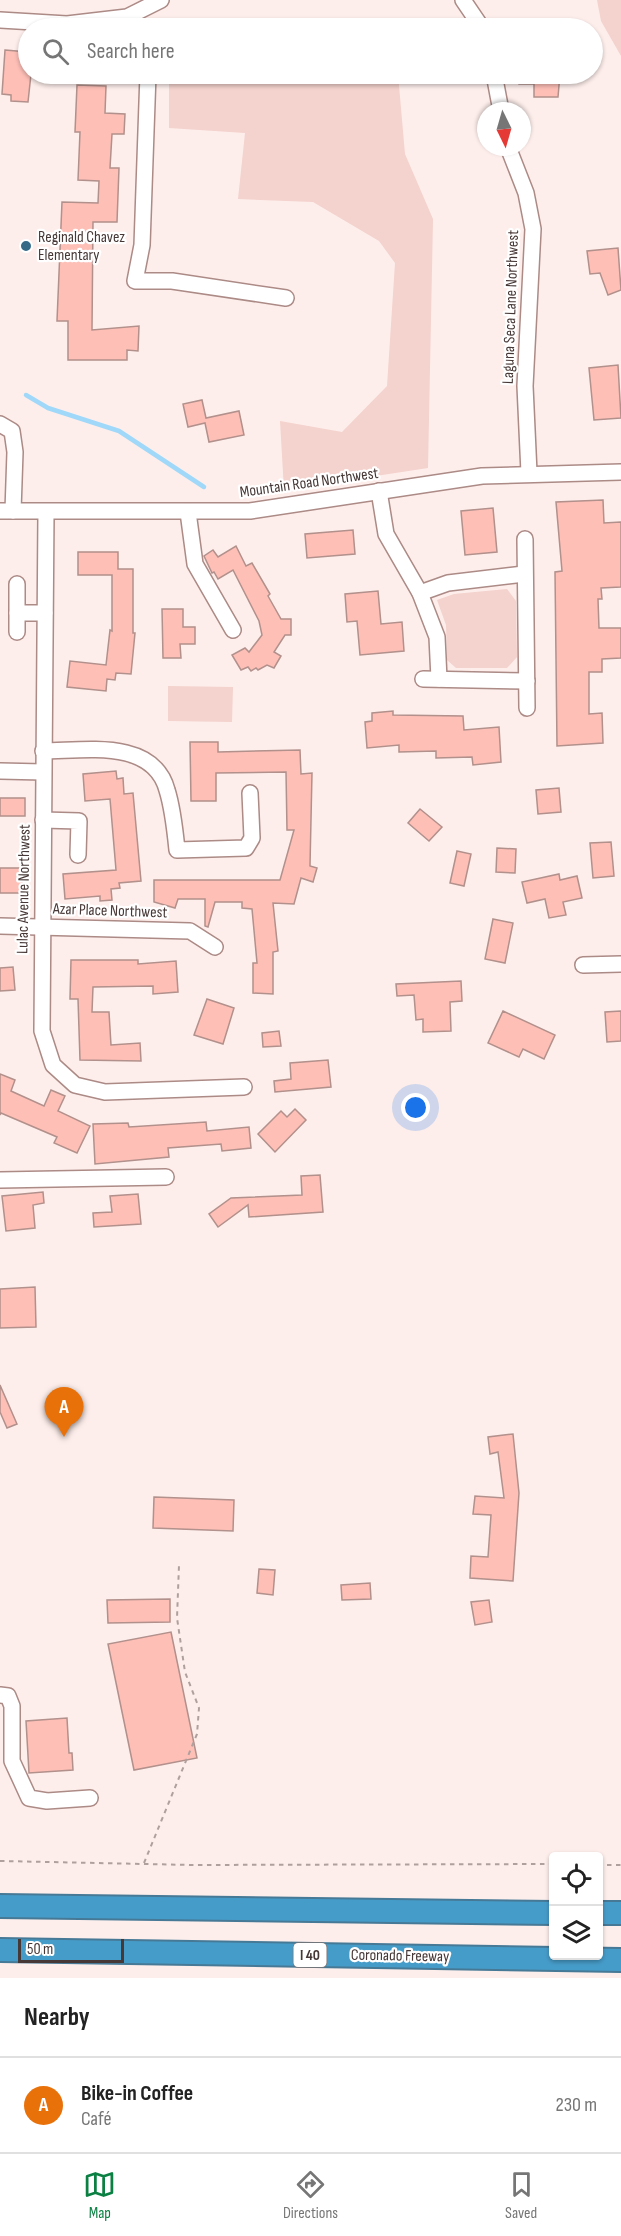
<!DOCTYPE html>
<meta charset="utf-8">
<style>
body{margin:0;font-family:"Sofia Sans Condensed",sans-serif;background:#f2f2f2;color:#222}
.controls{position:absolute;right:18px;bottom:18px;display:grid;overflow:hidden;border-radius:6px;box-shadow:0 2px 4px #0004}
.controls button{width:54px;height:54px;display:grid;place-items:center;padding:0;border:0;border-bottom:2px solid #e0e0e0;background:#fff;color:#222;font:30px sans-serif}
.compass{position:absolute;left:477px;top:102px;width:54px;height:54px;border-radius:50%;background:#fff;box-shadow:0 2px 4px #0004;rotate:175deg}
.scale{position:absolute;left:18px;bottom:15px;width:106px;box-sizing:border-box;padding-left:6px;border:3px solid #463836;border-top:0;font-size:16px;line-height:21px;white-space:nowrap;color:#463836;-webkit-text-stroke:4px #fff;paint-order:stroke}
.you{position:absolute;left:416px;top:1108px;width:21px;height:21px;margin:-15px;border:4px solid #fff;border-radius:50%;background:#1a73e8;box-shadow:0 0 0 9px #1a73e833}
.badge{display:grid;place-items:center;width:39px;height:39px;border-radius:50%;background:#0b8043;color:#fff;font-size:20px;font-weight:700}
.pin{position:absolute;translate:-50% -50px;filter:drop-shadow(0 2px 3px #0008)}
.pin::after{content:'';position:absolute;top:32px;width:21px;height:18px;background:inherit;clip-path:polygon(0 0,100% 0,50% 100%)}
.list{margin:0;padding:0;list-style:none}
h2{display:flex;justify-content:space-between;align-items:center;height:78px;margin:0;padding:0 24px;font-size:26px}
h2 small{font-size:20px;font-weight:400;color:#767676}
.list li{display:grid;grid-template-columns:39px 1fr auto;gap:18px;align-items:center;box-sizing:border-box;height:96px;padding:0 24px;border-top:2px solid #e0e0e0}
.list b{display:block;font-size:22px;white-space:nowrap}
.list p{margin:0;font-size:20px;white-space:nowrap;color:#767676}
.list em{font-size:20px;font-style:normal;color:#767676}
.icon{flex:none;width:33px;height:33px;fill:none;stroke:currentColor;stroke-width:2;stroke-linecap:round;stroke-linejoin:round}
.map{position:relative;flex:none;width:621px;height:1978px;overflow:hidden}
.search{position:absolute;background:#fff;box-shadow:0 2px 4px #0004;left:18px;right:18px;top:18px;height:66px;display:flex;align-items:center;gap:15px;box-sizing:border-box;padding:0 21px;border-radius:33px;color:#767676;font-size:22px}
.sheet{height:174px;background:#fff}
nav{display:flex;justify-content:space-around;align-items:center;box-sizing:border-box;height:84px;border-top:2px solid #e0e0e0;background:#fff;font-size:16px;color:#767676}
nav a{display:grid;justify-items:center;gap:3px}
nav .on{color:#0b8043}
.map>svg:first-child{display:block}
.green{fill:#f4d2cd}
.lines{fill:none;stroke-linecap:round;stroke-linejoin:round}
.stream{stroke:#a0d8f9;stroke-width:4.5}
.building{fill:#febfb7;stroke:#b2908b;stroke-width:1.5}
.minor-casing{stroke:#ac8a86;stroke-width:18}
.highway-casing{stroke:#467996;stroke-width:26}
.path{stroke:#afa09e;stroke-width:2;stroke-dasharray:4.5 4.5;stroke-linecap:butt}
.minor{stroke:#fff;stroke-width:15}
.highway{stroke:#469cc9;stroke-width:22}
.poi-dot{fill:#356986;stroke:#fff;stroke-width:2}
.labels{text-anchor:middle;dominant-baseline:central;stroke-width:4.5;stroke-linejoin:round;paint-order:stroke}
.shield{fill:#fff;stroke:#7e7472;stroke-width:1.5}
.shield-label{font-size:15px;font-weight:bold;fill:#463836}
.poi-label{font-size:16px;fill:#463836;stroke:#fff;text-anchor:start}
.street-label{font-size:16px;fill:#463836;stroke:#fff}
</style>
<div class="map">
<svg width="621" height="1978" viewBox="0 0 621 1978">
<rect width="100%" height="100%" fill="#fdeeeb"/>
<!-- green -->
<g class="green">
<path d="M 597,0 L 621,0 L 621,56 L 601,21 Z"/>
<path d="M 398,74 L 405,154 L 433,219 L 428,468 L 284,490 L 280,421 L 342,432 L 387,386 L 395,263 L 379,241 L 313,202 L 238,199 L 245,133 L 169,128 L 169,77 Z"/>
<path d="M 507,589 L 516,601 L 517,657 L 507,668 L 456,668 L 447,660 L 446,625 L 437,600 L 454,594 Z"/>
<path d="M 168,686 L 233,687 L 232,722 L 168,721 Z"/>
</g>
<g class="lines">
<!-- stream -->
<path class="stream" d="M 26,395 L 48,408 L 119,431 L 204,487"/>
</g>
<!-- building -->
<g class="building">
<path d="M 5,50 L 28,52 L 31,74 L 28,102 L 11,101 L 11,95 L 2,94 Z"/>
<path d="M 519,74 L 560,74 L 558,97 L 534,97 L 534,84 L 519,84 Z"/>
<path d="M 77,85 L 106,86 L 105,113 L 125,114 L 124,134 L 112,134 L 110,168 L 119,168 L 117,222 L 93,222 L 92,330 L 139,326 L 138,351 L 127,350 L 127,360 L 68,360 L 68,321 L 57,321 L 62,202 L 98,203 L 99,181 L 78,180 L 80,132 L 75,132 Z"/>
<path d="M 618,248 L 621,290 L 608,295 L 600,273 L 590,274 L 587,251 Z"/>
<path d="M 618,365 L 621,418 L 594,420 L 589,368 Z"/>
<path d="M 202,400 L 206,418 L 239,411 L 244,435 L 209,442 L 205,423 L 188,427 L 183,404 Z"/>
<path d="M 603,500 L 604,523 L 621,522 L 621,587 L 601,588 L 602,599 L 598,599 L 599,628 L 621,628 L 621,658 L 602,659 L 602,672 L 589,672 L 589,714 L 602,713 L 603,743 L 557,746 L 555,572 L 562,571 L 556,502 Z"/>
<path d="M 493,508 L 497,552 L 465,555 L 461,511 Z"/>
<path d="M 353,530 L 355,554 L 307,558 L 305,534 Z"/>
<path d="M 236,546 L 246,566 L 252,563 L 270,594 L 268,596 L 281,619 L 291,619 L 291,635 L 285,635 L 274,652 L 281,656 L 274,668 L 267,665 L 258,670 L 256,668 L 251,671 L 248,667 L 241,670 L 232,655 L 245,648 L 249,652 L 262,635 L 259,621 L 233,570 L 218,579 L 214,572 L 212,573 L 204,556 L 213,550 L 218,557 Z"/>
<path d="M 78,552 L 118,552 L 118,569 L 133,569 L 133,633 L 135,633 L 131,674 L 116,673 L 115,680 L 107,679 L 106,691 L 67,687 L 70,661 L 106,665 L 110,630 L 112,631 L 112,575 L 78,575 Z"/>
<path d="M 378,591 L 381,624 L 402,622 L 404,651 L 360,655 L 357,621 L 347,622 L 345,594 Z"/>
<path d="M 162,609 L 183,609 L 183,627 L 195,627 L 195,644 L 180,644 L 181,658 L 163,658 Z"/>
<path d="M 393,711 L 393,715 L 463,716 L 464,730 L 499,727 L 501,762 L 473,765 L 472,757 L 436,758 L 436,751 L 399,752 L 399,745 L 367,748 L 365,722 L 372,721 L 372,713 Z"/>
<path d="M 190,742 L 218,742 L 218,752 L 300,750 L 301,774 L 312,773 L 310,866 L 317,868 L 313,882 L 301,878 L 294,904 L 273,903 L 278,951 L 273,952 L 273,994 L 253,993 L 253,963 L 257,963 L 252,909 L 242,908 L 242,902 L 215,902 L 208,927 L 205,926 L 205,899 L 178,899 L 175,908 L 154,902 L 154,880 L 280,880 L 294,830 L 287,830 L 286,772 L 216,773 L 216,801 L 191,801 Z"/>
<path d="M 116,771 L 117,779 L 123,778 L 124,794 L 133,793 L 141,881 L 119,883 L 120,888 L 111,889 L 112,900 L 100,901 L 100,896 L 65,899 L 63,874 L 116,870 L 110,799 L 85,801 L 83,774 Z"/>
<path d="M 559,788 L 561,812 L 538,814 L 536,790 Z"/>
<rect x="0" y="798" width="25" height="18"/>
<path d="M 420,809 L 442,827 L 429,841 L 408,823 Z"/>
<path d="M 611,842 L 614,876 L 593,878 L 590,843 Z"/>
<path d="M 497,848 L 516,849 L 515,873 L 496,872 Z"/>
<path d="M 457,851 L 471,854 L 464,886 L 450,883 Z"/>
<rect x="0" y="868" width="22" height="25"/>
<path d="M 559,874 L 560,880 L 577,876 L 582,898 L 563,902 L 566,915 L 549,918 L 545,899 L 527,903 L 522,882 Z"/>
<path d="M 493,919 L 513,923 L 505,963 L 485,959 Z"/>
<path d="M 71,960 L 138,960 L 138,964 L 176,961 L 178,992 L 153,994 L 153,986 L 93,987 L 92,1012 L 109,1012 L 111,1045 L 140,1043 L 141,1061 L 80,1060 L 78,999 L 70,999 Z"/>
<path d="M 13,967 L 15,990 L 0,991 L 0,968 Z"/>
<path d="M 461,981 L 462,1001 L 450,1002 L 451,1031 L 423,1032 L 423,1019 L 416,1020 L 414,995 L 397,996 L 396,984 Z"/>
<path d="M 207,999 L 234,1008 L 223,1044 L 194,1035 Z"/>
<path d="M 503,1011 L 555,1035 L 544,1059 L 523,1049 L 519,1057 L 488,1043 Z"/>
<path d="M 621,1011 L 621,1041 L 607,1042 L 605,1012 Z"/>
<path d="M 279,1031 L 281,1046 L 263,1047 L 262,1033 Z"/>
<path d="M 328,1060 L 331,1087 L 275,1092 L 274,1081 L 291,1079 L 290,1063 Z"/>
<path d="M 0,1074 L 15,1080 L 11,1091 L 44,1106 L 51,1090 L 65,1096 L 58,1111 L 90,1126 L 77,1153 L 54,1143 L 57,1137 L 1,1113 L 0,1115 Z"/>
<path d="M 295,1109 L 306,1120 L 275,1152 L 258,1134 L 281,1111 L 287,1117 Z"/>
<path d="M 206,1122 L 207,1131 L 249,1127 L 251,1148 L 222,1151 L 221,1144 L 168,1148 L 169,1157 L 95,1164 L 93,1124 L 128,1123 L 129,1127 Z"/>
<path d="M 320,1175 L 323,1212 L 249,1217 L 248,1205 L 218,1227 L 209,1214 L 231,1198 L 302,1195 L 301,1176 Z"/>
<path d="M 43,1192 L 44,1203 L 33,1205 L 35,1228 L 6,1231 L 2,1196 Z"/>
<path d="M 138,1194 L 141,1224 L 94,1227 L 93,1213 L 112,1212 L 110,1196 Z"/>
<path d="M 35,1287 L 36,1327 L 0,1328 L 0,1289 Z"/>
<path d="M 0,1385 L 17,1424 L 7,1428 L 0,1412 Z"/>
<path d="M 513,1434 L 519,1493 L 513,1581 L 470,1578 L 471,1556 L 488,1557 L 491,1515 L 473,1514 L 475,1496 L 504,1498 L 498,1452 L 490,1454 L 488,1437 Z"/>
<path d="M 154,1497 L 234,1500 L 233,1531 L 153,1528 Z"/>
<path d="M 259,1569 L 275,1570 L 273,1595 L 257,1593 Z"/>
<path d="M 370,1583 L 371,1599 L 342,1600 L 341,1585 Z"/>
<path d="M 170,1599 L 170,1622 L 108,1623 L 107,1600 Z"/>
<path d="M 489,1600 L 492,1622 L 475,1625 L 471,1602 Z"/>
<path d="M 171,1632 L 197,1758 L 134,1770 L 108,1644 Z"/>
<path d="M 67,1718 L 69,1753 L 72,1753 L 73,1770 L 29,1773 L 26,1721 Z"/>
</g>
<g class="lines">
<defs>
<g id="minor">
<path d="M 463,0 L 482,28"/>
<path d="M 0,20 L 67,24 L 127,17 L 161,0"/>
<path d="M 148,74 L 142,245 L 135,281 L 172,281 L 286,298"/>
<path d="M 494,74 L 501,111"/>
<path d="M 508,147 L 526,193 L 533,229 L 525,386 L 529,473"/>
<path d="M 0,424 L 12,431 L 15,452 L 13,511"/>
<path d="M 379,491 L 386,534 L 420,593 L 437,637 L 439,679"/>
<path d="M 0,511 L 250,511 L 482,476 L 621,472"/>
<path d="M 46,512 L 42,1031 L 53,1065 L 75,1085 L 105,1092 L 244,1087"/>
<path d="M 188,512 L 195,564 L 233,630"/>
<path d="M 525,539 L 527,708"/>
<path d="M 17,584 L 17,613 L 45,613"/>
<path d="M 420,593 L 448,583 L 524,574"/>
<path d="M 17,613 L 17,632"/>
<path d="M 423,679 L 527,681"/>
<path d="M 43,751 C 84,751 153,738 167,790 C 173,809 175,830 177,850 L 246,848 L 252,838 L 250,793"/>
<path d="M 0,771 L 43,772"/>
<path d="M 43,820 L 79,821 L 78,855"/>
<path d="M 0,926 L 190,931 L 215,947"/>
<path d="M 583,965 L 621,964"/>
<path d="M 0,1180 L 166,1177"/>
<path d="M 0,1695 L 8,1696 L 12,1706 L 12,1761 L 29,1798 L 47,1801 L 90,1798"/>
</g>
<g id="highway">
<path d="M 0,1906 L 554,1913"/>
<path d="M 598,1913 L 621,1913"/>
<path d="M 0,1950 L 621,1960"/>
</g>
</defs>
<!-- minor casing -->
<use href="#minor" class="minor-casing"/>
<!-- highway casing -->
<use href="#highway" class="highway-casing"/>
<!-- path -->
<g class="path">
<path d="M 0,1861 L 193,1865 L 554,1864"/>
<path d="M 144,1863 L 197,1734 L 199,1708 L 185,1672 L 177,1618 L 179,1565"/>
<path d="M 598,1865 L 621,1865"/>
</g>
<!-- minor -->
<use href="#minor" class="minor"/>
<!-- highway -->
<use href="#highway" class="highway"/>
</g>
<!-- markers -->
<circle class="poi-dot" cx="26" cy="246" r="6"/>
<g class="labels">
<!-- shield labels -->
<rect class="shield" x="293.5" y="1943" width="33" height="24" rx="4.5"/>
<g class="shield-label">
<text x="310" y="1955">I 40</text>
</g>
<!-- poi labels -->
<g class="poi-label">
<text x="38" y="237">Reginald Chavez<tspan x="38" dy="18">Elementary</tspan></text>
</g>
<!-- street labels -->
<g class="street-label">
<text transform="translate(511 307) rotate(-88)">Laguna Seca Lane Northwest</text>
<text transform="translate(309 483) rotate(-8)">Mountain Road Northwest</text>
<text transform="translate(24 889) rotate(-89)">Lulac Avenue Northwest</text>
<text transform="translate(110 911) rotate(2)">Azar Place Northwest</text>
<text transform="translate(400 1956) rotate(1)">Coronado Freeway</text>
</g>
</g>
</svg>
<div class="controls">
<button><svg class="icon" aria-label="locate" viewBox="0 0 24 24"><circle cx="12" cy="12" r="6"/><path d="M12 2v4M12 18v4M2 12h4M18 12h4"/></svg></button>
<button><svg class="icon" aria-label="layers" viewBox="0 0 24 24"><path d="M12 4l9 5-9 5-9-5zM3 14l9 5 9-5"/></svg></button>
</div>
<svg class="compass" viewBox="-18 -18 36 36"><path d="M0-13l5 13h-10z" fill="#e53935"/><path d="M0 13l5-13h-10z" fill="#767676"/></svg>
<div class="scale">50 m</div>
<div class="you"></div>
<div class="pin badge" style="left:64px;top:1437px;background:#e8710a">A</div>
<div class="search"><svg class="icon" aria-label="search" viewBox="0 0 24 24"><circle cx="10" cy="10" r="6"/><path d="M15 15l6 6"/></svg>Search here</div>
</div>
<section class="sheet">
<h2>Nearby<small></small></h2>
<ul class="list">
<li><span class="badge" style="background:#e8710a">A</span><div><b>Bike-in Coffee</b><p>Café</p></div><em>230 m</em></li>
</ul>
</section>
<nav>
<a class="on"><svg class="icon" aria-label="map" viewBox="0 0 24 24"><path d="M3 6l6-2 6 2 6-2v14l-6 2-6-2-6 2zM9 4v14M15 6v14"/></svg>Map</a>
<a><svg class="icon" aria-label="directions" viewBox="0 0 24 24"><path d="M12 3l9 9-9 9-9-9zM9 14v-3h6M13 9l2 2-2 2"/></svg>Directions</a>
<a><svg class="icon" aria-label="saved" viewBox="0 0 24 24"><path d="M7 4h10v16l-5-4-5 4z"/></svg>Saved</a>
</nav>
